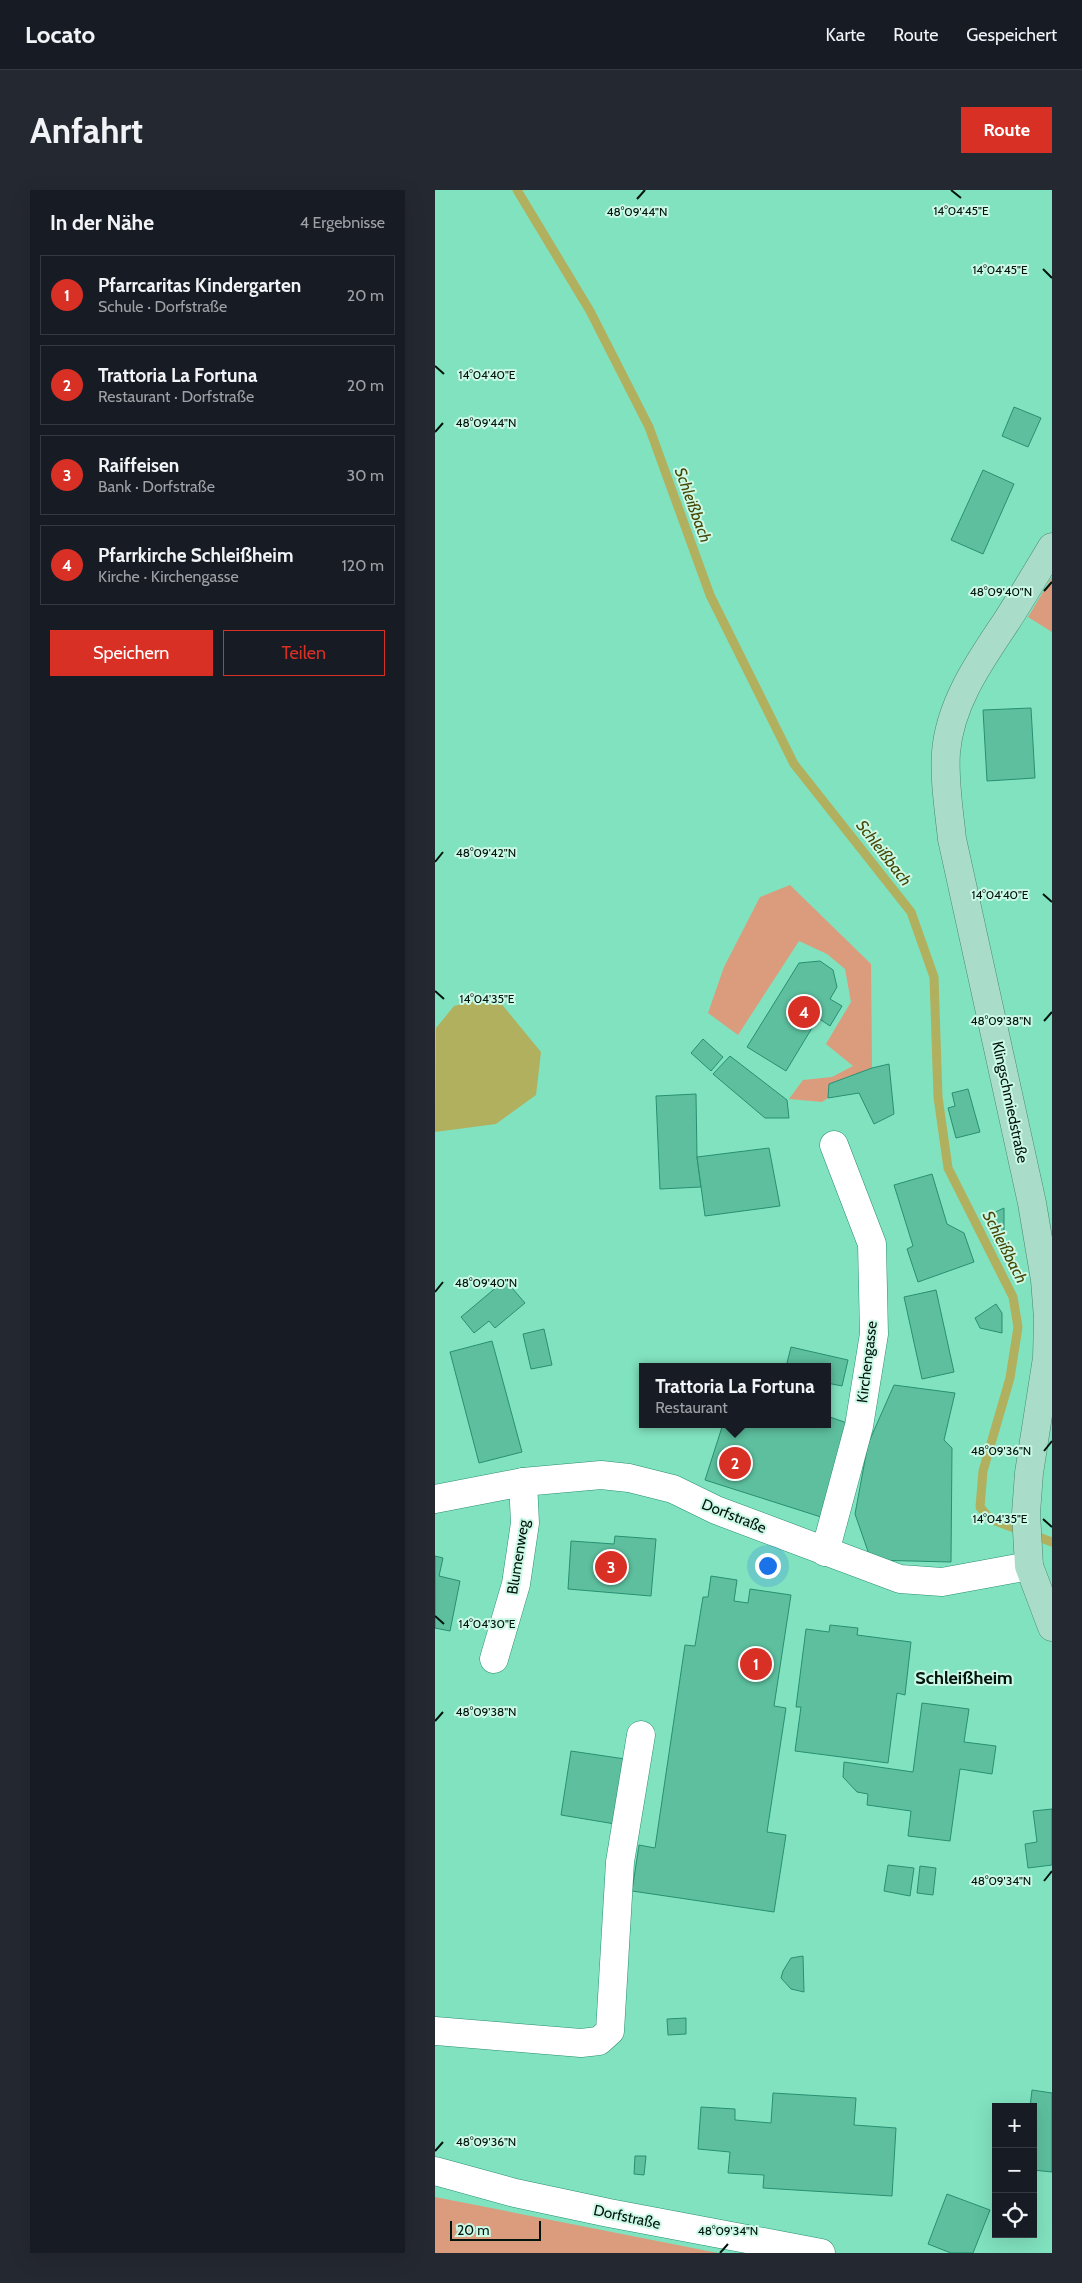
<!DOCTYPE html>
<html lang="de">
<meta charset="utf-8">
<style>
body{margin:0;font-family:Cabin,sans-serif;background:#242831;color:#f1f3f6}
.controls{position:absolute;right:15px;bottom:15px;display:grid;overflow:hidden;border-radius:0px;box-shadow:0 5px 20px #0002}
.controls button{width:45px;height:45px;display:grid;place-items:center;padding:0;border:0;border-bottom:1px solid #363941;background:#171b24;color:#f1f3f6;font:25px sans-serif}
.scale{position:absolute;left:15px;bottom:12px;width:91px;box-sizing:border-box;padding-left:5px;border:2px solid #01140d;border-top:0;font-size:14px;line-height:18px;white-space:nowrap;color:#01140d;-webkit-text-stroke:4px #cbf9e6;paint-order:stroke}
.you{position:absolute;left:332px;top:1375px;width:18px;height:18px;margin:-12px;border:4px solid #fff;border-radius:50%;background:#1a73e8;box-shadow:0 0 0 8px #1a73e833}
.badge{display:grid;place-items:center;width:32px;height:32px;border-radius:50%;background:#d93025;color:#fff;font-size:16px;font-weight:700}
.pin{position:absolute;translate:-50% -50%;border:2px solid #fff;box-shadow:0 1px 5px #0006}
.popup{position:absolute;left:204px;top:1173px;width:192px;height:65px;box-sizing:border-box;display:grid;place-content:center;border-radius:0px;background:#171b24;filter:drop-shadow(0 1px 4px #0005);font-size:16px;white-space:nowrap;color:#9ea1a6}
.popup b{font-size:19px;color:#f1f3f6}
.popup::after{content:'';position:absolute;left:50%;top:100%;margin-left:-10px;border:10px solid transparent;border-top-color:#171b24}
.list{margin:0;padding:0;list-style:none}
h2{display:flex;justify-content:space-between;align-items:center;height:65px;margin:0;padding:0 20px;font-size:21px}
h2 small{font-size:16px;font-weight:400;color:#9ea1a6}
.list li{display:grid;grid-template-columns:32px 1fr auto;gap:15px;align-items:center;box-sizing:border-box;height:80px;margin:0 10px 10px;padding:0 10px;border:1px solid #363941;border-radius:0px}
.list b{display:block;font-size:19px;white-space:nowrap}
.list p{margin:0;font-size:16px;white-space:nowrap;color:#9ea1a6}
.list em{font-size:16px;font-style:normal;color:#9ea1a6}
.actions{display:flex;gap:10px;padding:15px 20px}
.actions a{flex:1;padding:11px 0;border:1px solid #d93025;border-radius:0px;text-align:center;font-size:18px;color:#d93025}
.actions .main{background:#d93025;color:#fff}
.icon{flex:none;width:28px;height:28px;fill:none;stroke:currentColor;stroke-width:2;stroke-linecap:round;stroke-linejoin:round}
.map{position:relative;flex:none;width:617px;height:2063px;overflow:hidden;border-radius:0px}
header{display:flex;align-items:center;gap:30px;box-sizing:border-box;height:70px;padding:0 25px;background:#171b24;border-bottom:1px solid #363941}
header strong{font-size:24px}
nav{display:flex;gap:28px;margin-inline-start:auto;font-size:18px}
.intro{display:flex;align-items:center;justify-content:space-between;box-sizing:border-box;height:120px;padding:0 30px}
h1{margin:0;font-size:35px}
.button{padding:12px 22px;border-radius:0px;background:#d93025;color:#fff;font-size:18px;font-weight:700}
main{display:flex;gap:30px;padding:0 30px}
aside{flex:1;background:#171b24;border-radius:0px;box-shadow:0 5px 20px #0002}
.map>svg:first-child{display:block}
.green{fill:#da9c7c}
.water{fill:#b0b05f}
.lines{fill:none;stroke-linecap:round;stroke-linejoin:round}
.stream{stroke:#b0b05f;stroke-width:9}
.building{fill:#5dbf9e;stroke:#279071}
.minor-casing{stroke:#258f70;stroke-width:29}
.major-casing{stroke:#498871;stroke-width:29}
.minor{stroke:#fff;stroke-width:28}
.major{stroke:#a9ddca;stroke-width:28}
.ticks{fill:none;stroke:#01140d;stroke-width:2}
.labels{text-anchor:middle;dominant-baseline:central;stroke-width:4;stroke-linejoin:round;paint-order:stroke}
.street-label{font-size:15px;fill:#01140d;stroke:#cbf9e6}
.water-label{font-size:16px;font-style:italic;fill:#474604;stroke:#cbf9e6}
.quarter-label{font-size:18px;font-weight:bold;fill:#01140d;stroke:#cbf9e6}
.ticks-label{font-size:12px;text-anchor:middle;fill:#01140d;stroke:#cbf9e6;stroke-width:4;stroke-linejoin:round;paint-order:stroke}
</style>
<header>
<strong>Locato</strong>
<nav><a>Karte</a><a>Route</a><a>Gespeichert</a></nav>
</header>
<div class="intro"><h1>Anfahrt</h1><a class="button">Route</a></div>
<main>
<aside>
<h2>In der Nähe<small>4 Ergebnisse</small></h2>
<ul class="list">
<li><span class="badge">1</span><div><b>Pfarrcaritas Kindergarten</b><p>Schule · Dorfstraße</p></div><em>20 m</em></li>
<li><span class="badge">2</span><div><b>Trattoria La Fortuna</b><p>Restaurant · Dorfstraße</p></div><em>20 m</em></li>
<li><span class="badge">3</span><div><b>Raiffeisen</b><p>Bank · Dorfstraße</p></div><em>30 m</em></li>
<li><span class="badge">4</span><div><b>Pfarrkirche Schleißheim</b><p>Kirche · Kirchengasse</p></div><em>120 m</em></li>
</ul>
<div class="actions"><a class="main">Speichern</a><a>Teilen</a></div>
</aside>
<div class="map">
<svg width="617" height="2063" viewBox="0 0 617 2063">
<rect width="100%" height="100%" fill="#81e2bf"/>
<!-- green -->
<g class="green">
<path d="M 617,387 L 617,442 L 593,427 Z"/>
<path d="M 355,695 L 436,774 L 437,878 L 394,894 L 393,908 L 387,912 L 354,909 L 368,890 L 397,887 L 418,876 L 391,854 L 416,812 L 410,779 L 392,764 L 364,751 L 303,845 L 273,823 L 289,777 L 325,707 Z"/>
<path d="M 0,2007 L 283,2063 L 0,2063 Z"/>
</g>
<!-- water -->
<path class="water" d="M 60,806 L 106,862 L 101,905 L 61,934 L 0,942 L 1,838 L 19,816 Z"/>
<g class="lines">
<!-- stream -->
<path class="stream" d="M 82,0 L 155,121 L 214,237 L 275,405 L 359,574 L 476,722 L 499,787 L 503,907 L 513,978 L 578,1107 L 583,1137 L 575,1188 L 548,1281 L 545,1317 L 555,1329 L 617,1352"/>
</g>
<!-- building -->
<g class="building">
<path d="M 579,217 L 606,228 L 593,257 L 567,246 Z"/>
<path d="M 548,280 L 579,294 L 548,364 L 516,350 Z"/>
<path d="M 596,518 L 600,588 L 552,591 L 548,520 Z"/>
<path d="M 385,771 L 398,780 L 402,797 L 395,809 L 407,816 L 395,836 L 383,828 L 351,881 L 312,857 L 364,773 Z"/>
<path d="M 268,849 L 288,867 L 276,881 L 256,863 Z"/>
<path d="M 295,866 L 352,910 L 354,928 L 330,928 L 278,884 Z"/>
<path d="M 454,874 L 459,924 L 439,934 L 424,903 L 393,908 L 394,894 L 437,878 Z"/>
<path d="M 533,899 L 545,942 L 521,948 L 513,918 L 520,916 L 517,903 Z"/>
<path d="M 261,904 L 262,967 L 266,997 L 225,999 L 221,906 Z"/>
<path d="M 334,958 L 345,1016 L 270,1026 L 262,967 Z"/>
<path d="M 497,984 L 512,1034 L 529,1043 L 539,1072 L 483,1092 L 472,1059 L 478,1056 L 459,995 Z"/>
<path d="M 569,1018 L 569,1040 L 561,1045 L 554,1025 Z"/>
<path d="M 70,1090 L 90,1113 L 60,1138 L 54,1131 L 39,1143 L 26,1127 Z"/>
<path d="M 501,1100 L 519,1182 L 487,1189 L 469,1107 Z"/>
<path d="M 561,1114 L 567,1123 L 567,1143 L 545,1138 L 540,1128 Z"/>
<path d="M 109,1139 L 117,1175 L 96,1179 L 88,1144 Z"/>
<path d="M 57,1151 L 87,1262 L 44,1273 L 15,1162 Z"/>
<path d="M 356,1157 L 413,1170 L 407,1196 L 392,1193 L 392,1177 L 351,1177 Z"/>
<path d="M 459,1195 L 520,1203 L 509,1250 L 517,1258 L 516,1372 L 436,1370 L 420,1324 L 433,1254 Z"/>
<path d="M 392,1226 L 412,1233 L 386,1327 L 270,1290 L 288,1234 L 392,1234 Z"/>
<path d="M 180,1346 L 221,1349 L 216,1406 L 133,1399 L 136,1351 L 179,1354 Z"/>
<path d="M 0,1366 L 8,1368 L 4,1386 L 25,1391 L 15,1441 L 0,1438 Z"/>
<path d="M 276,1386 L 302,1390 L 299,1411 L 313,1413 L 315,1399 L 356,1405 L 339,1516 L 351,1518 L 332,1642 L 351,1645 L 339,1722 L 197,1701 L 204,1655 L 220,1658 L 250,1455 L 260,1456 L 268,1407 L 273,1407 Z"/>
<path d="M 395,1435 L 423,1438 L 422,1445 L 476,1452 L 470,1505 L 462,1503 L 453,1573 L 360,1561 L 366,1517 L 361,1517 L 371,1439 L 394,1442 Z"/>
<path d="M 487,1513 L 534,1519 L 529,1552 L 561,1556 L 557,1584 L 525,1579 L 515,1651 L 473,1646 L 476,1621 L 432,1615 L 433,1604 L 422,1602 L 408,1587 L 409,1572 L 478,1582 Z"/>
<path d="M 136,1561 L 190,1569 L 180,1634 L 126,1625 Z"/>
<path d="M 617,1619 L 617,1675 L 593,1678 L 590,1654 L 602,1652 L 598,1621 Z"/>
<path d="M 453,1675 L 479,1678 L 475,1706 L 449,1701 Z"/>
<path d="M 485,1676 L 501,1678 L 498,1705 L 482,1703 Z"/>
<path d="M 368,1766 L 369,1802 L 356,1799 L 346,1788 L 348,1781 L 356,1768 Z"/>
<path d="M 251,1828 L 251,1844 L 233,1845 L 232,1829 Z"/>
<path d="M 597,1900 L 617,1903 L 617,1982 L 598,1980 L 598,1917 L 595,1917 Z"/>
<path d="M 338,1903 L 421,1908 L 419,1935 L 461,1938 L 457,2006 L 328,1998 L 329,1985 L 293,1983 L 295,1962 L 263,1959 L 266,1917 L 300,1919 L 300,1930 L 336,1933 Z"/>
<path d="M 200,1966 L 211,1966 L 209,1985 L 199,1984 Z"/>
<path d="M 512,2004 L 555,2020 L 538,2063 L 516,2063 L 493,2054 Z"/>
</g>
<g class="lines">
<defs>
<g id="minor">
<path d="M 0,1309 L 88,1292 L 166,1285 L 194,1288 L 238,1299 L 281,1320 L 465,1389 L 507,1392 L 594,1376"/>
<path d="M 390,1362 L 424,1236 L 439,1144 L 437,1054 L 399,955"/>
<path d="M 59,1469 L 81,1394 L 90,1333 L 88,1292"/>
<path d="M 0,1841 L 146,1853 L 164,1851 L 175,1841 L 185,1672 L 206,1545"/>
<path d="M 0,1981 L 80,2003 L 174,2023 L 386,2063"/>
</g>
<path id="major" d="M 617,357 C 602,382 587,407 571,432 C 545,471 515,513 511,562 C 509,591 514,620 517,649 L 597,1013 L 610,1090 L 613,1128 L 612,1168 L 594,1283 L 591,1323 L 594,1376 L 617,1437"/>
</defs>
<!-- minor casing -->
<use href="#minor" class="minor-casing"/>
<!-- major casing -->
<use href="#major" class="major-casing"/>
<!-- minor -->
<use href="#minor" class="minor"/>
<!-- major -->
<use href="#major" class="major"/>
</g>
<!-- ticks -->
<path class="ticks" d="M 516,0 L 526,8M 202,9 L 210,0M 608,79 L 617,88M 0,176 L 9,184M 0,242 L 8,233M 609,401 L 617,392M 0,672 L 8,662M 608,704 L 617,712M 0,801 L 9,809M 609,831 L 617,822M 0,1102 L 8,1092M 609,1261 L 617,1251M 608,1329 L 617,1337M 0,1426 L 9,1434M 0,1531 L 8,1522M 609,1691 L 617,1681M 0,1961 L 8,1952M 285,2063 L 293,2054"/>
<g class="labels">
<!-- street labels -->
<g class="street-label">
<text transform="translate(575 912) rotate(78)">Klingschmiedstraße</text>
<text transform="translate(432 1172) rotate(-83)">Kirchengasse</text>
<text transform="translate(299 1326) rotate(22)">Dorfstraße</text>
<text transform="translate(83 1367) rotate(-81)">Blumenweg</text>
<text transform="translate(192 2027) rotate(12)">Dorfstraße</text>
</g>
<!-- water labels -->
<g class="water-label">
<text transform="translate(258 315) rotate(70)">Schleißbach</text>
<text transform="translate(449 663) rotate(52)">Schleißbach</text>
<text transform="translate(570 1057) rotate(63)">Schleißbach</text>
</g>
<!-- quarter labels -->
<g class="quarter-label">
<text x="529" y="1488">Schleißheim</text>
</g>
</g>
<g class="ticks-label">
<text x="526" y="25">14°04'45"E</text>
<text x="202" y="26">48°09'44"N</text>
<text x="565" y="84">14°04'45"E</text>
<text x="52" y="189">14°04'40"E</text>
<text x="51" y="237">48°09'44"N</text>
<text x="566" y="406">48°09'40"N</text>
<text x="51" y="667">48°09'42"N</text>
<text x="565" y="709">14°04'40"E</text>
<text x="52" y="813">14°04'35"E</text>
<text x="566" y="835">48°09'38"N</text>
<text x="51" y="1097">48°09'40"N</text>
<text x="566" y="1265">48°09'36"N</text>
<text x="565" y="1333">14°04'35"E</text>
<text x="52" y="1438">14°04'30"E</text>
<text x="51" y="1526">48°09'38"N</text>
<text x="566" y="1695">48°09'34"N</text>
<text x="51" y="1956">48°09'36"N</text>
<text x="293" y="2045">48°09'34"N</text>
</g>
</svg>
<div class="controls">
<button>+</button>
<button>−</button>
<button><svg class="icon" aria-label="locate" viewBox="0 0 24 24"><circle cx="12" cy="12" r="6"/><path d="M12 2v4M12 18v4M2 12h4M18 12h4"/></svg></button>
</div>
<div class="scale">20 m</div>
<div class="you"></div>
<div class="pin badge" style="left:321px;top:1474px">1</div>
<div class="pin badge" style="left:300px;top:1273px">2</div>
<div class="popup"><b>Trattoria La Fortuna</b>Restaurant</div>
<div class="pin badge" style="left:176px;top:1377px">3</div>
<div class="pin badge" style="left:369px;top:822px">4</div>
</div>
</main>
